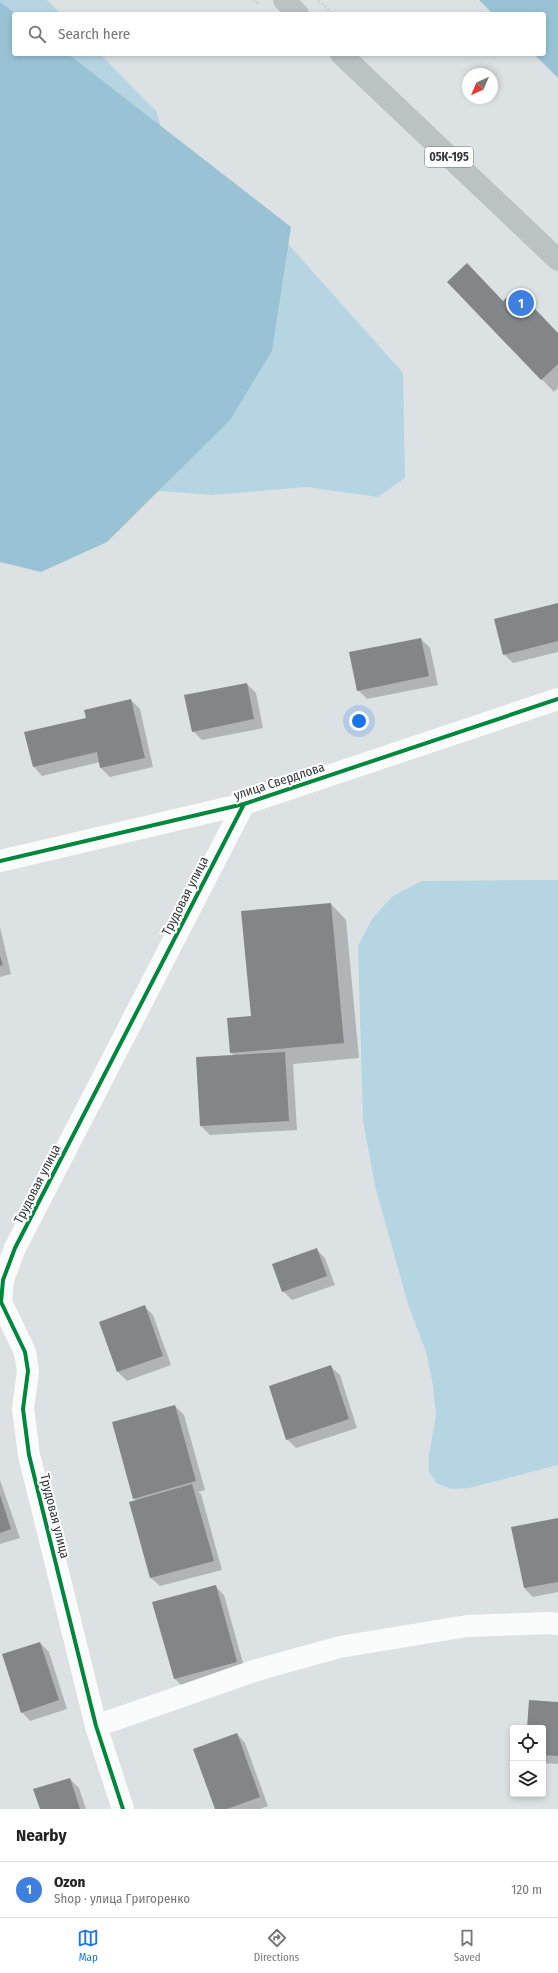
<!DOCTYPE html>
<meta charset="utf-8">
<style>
body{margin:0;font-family:"Fira Sans Condensed",sans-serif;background:#f2f2f2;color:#222}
.controls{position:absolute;right:12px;bottom:12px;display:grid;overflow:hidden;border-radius:4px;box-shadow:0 2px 6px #0003}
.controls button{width:36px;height:36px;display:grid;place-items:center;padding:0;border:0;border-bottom:1px solid #e0e0e0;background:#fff;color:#222;font:20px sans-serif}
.compass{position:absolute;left:462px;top:68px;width:36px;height:36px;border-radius:50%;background:#fff;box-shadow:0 2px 6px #0003;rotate:224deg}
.you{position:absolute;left:359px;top:721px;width:14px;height:14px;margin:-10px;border:3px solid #fff;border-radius:50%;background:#1a73e8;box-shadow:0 0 0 6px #1a73e833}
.badge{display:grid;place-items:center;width:26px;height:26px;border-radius:50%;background:#1a73e8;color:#fff;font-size:13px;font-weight:700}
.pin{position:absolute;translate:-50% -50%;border:2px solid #fff;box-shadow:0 1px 4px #0006}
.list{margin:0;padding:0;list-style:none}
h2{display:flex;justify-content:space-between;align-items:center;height:52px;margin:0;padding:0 16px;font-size:17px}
h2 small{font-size:13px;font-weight:400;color:#767676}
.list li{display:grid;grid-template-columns:26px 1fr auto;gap:12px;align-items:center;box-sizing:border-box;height:56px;padding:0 16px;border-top:1px solid #e0e0e0}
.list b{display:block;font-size:15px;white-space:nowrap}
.list p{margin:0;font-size:13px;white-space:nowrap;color:#767676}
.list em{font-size:13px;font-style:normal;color:#767676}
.icon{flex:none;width:22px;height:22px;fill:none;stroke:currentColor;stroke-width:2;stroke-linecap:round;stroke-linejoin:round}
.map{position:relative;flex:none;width:558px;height:1809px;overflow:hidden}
.search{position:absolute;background:#fff;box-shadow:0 2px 6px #0003;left:12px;right:12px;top:12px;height:44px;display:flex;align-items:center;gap:10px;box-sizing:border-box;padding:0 14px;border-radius:4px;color:#767676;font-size:15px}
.sheet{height:108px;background:#fff}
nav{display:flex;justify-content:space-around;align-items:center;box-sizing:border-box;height:56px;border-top:1px solid #e0e0e0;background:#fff;font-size:11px;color:#767676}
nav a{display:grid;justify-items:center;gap:2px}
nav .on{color:#1a73e8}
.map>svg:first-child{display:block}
.green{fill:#b5d5e3}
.forest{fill:#99c3d5}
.shadow{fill:#0003}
.building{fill:#838688}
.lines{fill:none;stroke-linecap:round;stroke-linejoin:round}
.path{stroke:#c0c1c2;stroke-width:2.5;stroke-dasharray:1 3;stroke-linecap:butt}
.minor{stroke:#fafbfb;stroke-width:22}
.major{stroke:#bbc2c4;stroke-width:22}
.cycleway-casing{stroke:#fff;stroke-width:6}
.cycleway{stroke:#00873e;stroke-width:4}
.labels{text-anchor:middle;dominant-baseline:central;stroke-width:4;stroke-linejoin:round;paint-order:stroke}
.shield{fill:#fff;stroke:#717475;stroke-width:1}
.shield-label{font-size:12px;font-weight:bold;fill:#34383a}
.street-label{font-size:13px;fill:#34383a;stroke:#fff}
</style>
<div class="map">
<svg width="558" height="1809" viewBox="0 0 558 1809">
<rect width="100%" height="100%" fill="#dce2e4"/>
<!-- green -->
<g class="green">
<path d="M 0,0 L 47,0 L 61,14 L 14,14 L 14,54 L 100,54 L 156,111 L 176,175 L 232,181 L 403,373 L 405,478 L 378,497 L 307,487 L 213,495 L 83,485 L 0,493 Z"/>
<path d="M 558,880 L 558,1465 L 469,1488 L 451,1489 L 436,1483 L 429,1472 L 429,1455 L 436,1415 L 433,1385 L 426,1352 L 408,1304 L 375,1186 L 363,1120 L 358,946 L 372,919 L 393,896 L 422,881 Z"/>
</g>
<!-- forest -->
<g class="forest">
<path d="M 479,0 L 558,0 L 558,78 L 534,54 L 544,54 L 544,14 L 493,14 Z"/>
<path d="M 0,2 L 16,14 L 14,14 L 14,54 L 68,54 L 291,227 L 272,351 L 230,420 L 107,542 L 41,572 L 0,562 Z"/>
</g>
<!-- shadow -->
<g class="shadow">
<path d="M 448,282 L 504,303 L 558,333 L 558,388 L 554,392 Z"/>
<path d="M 558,604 L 558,652 L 513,663 L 504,654 Z"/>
<path d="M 421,639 L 430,648 L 438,685 L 367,699 L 358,690 Z"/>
<path d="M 247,684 L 256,693 L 263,728 L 202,740 L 193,731 Z"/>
<path d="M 131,700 L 140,709 L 153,767 L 110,777 L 101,768 L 100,762 L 42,776 L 34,767 L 88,719 Z"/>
<path d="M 331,904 L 346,920 L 359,1058 L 293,1064 L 297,1130 L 210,1135 L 201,1126 L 197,1058 L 235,1056 L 231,1053 L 252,1016 Z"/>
<path d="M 0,927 L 11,974 L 0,977 Z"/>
<path d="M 316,1249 L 325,1258 L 335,1285 L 292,1300 L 283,1291 Z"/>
<path d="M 144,1306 L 153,1315 L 171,1365 L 127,1381 L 118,1372 L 100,1322 Z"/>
<path d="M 331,1367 L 340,1375 L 357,1428 L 296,1448 L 287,1439 Z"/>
<path d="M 175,1406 L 184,1415 L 205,1490 L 198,1492 L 201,1494 L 222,1570 L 160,1586 L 151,1578 L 136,1501 L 134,1498 Z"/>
<path d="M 0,1480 L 20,1538 L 0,1544 Z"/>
<path d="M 558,1519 L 558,1592 L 533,1597 L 524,1588 Z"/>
<path d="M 215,1586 L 224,1595 L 245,1670 L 183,1687 L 174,1678 Z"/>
<path d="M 40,1643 L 49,1652 L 67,1709 L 30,1721 L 22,1712 Z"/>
<path d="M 558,1703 L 558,1764 L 543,1763 L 543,1728 L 528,1728 Z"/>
<path d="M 237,1734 L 245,1743 L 268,1806 L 260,1809 L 216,1809 Z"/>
<path d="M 70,1779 L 79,1788 L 86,1809 L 41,1809 Z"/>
</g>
<!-- building -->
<g class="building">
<path d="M 467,263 L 503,301 L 516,289 L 558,333 L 558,364 L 541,380 L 447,282 Z"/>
<path d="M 558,603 L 558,641 L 503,655 L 494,619 Z"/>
<path d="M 421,638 L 429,676 L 357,691 L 349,652 Z"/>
<path d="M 247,683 L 254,719 L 192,732 L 184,695 Z"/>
<path d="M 131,699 L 145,758 L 100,768 L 97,752 L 33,767 L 24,732 L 86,718 L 84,710 Z"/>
<path d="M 331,903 L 344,1043 L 230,1053 L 227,1018 L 251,1016 L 241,911 Z"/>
<path d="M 0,956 L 3,965 L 0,966 Z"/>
<path d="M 285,1052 L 289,1121 L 200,1126 L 196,1057 Z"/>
<path d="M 317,1248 L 327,1276 L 282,1292 L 272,1264 Z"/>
<path d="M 145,1305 L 163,1356 L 117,1372 L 99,1322 Z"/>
<path d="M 331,1365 L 349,1419 L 286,1440 L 269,1386 Z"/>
<path d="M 175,1405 L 196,1481 L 133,1499 L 112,1422 Z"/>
<path d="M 192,1484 L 214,1561 L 150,1578 L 129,1502 Z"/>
<path d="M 0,1495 L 11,1529 L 0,1533 Z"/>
<path d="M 558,1518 L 558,1582 L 524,1588 L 511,1527 Z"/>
<path d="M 216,1585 L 237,1662 L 174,1679 L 152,1602 Z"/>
<path d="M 40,1642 L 59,1700 L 21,1713 L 2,1654 Z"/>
<path d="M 529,1700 L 558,1702 L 558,1756 L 543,1755 L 543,1728 L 527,1728 Z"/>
<path d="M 237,1733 L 260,1797 L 227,1809 L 215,1809 L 193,1749 Z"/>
<path d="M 70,1778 L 80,1809 L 40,1809 L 33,1789 Z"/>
</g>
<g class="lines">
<!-- path -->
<g class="path">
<path d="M 254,0 L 260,5"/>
<path d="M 319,1 L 333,14"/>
</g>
<!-- minor -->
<g class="minor">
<path d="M 0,861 L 244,804 L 558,699"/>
<path d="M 96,1726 L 257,1670 L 340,1647 L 467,1626 L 550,1623 L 558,1624"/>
<path d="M 123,1809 L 96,1726 L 29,1455 L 23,1409 L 28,1371 L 25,1352 L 1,1302 L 3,1280 L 15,1248 L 244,804"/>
</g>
<!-- major -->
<g class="major">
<path d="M 284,0 L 298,14"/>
<path d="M 341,54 L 558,260"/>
</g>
<defs>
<g id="cycleway">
<path d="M 0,861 L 244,804 L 558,699"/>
<path d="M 123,1809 L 96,1726 L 29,1455 L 23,1409 L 28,1371 L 25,1352 L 1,1302 L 3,1280 L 15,1248 L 244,804"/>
</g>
</defs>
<!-- cycleway casing -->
<use href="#cycleway" class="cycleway-casing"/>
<!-- cycleway -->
<use href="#cycleway" class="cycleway"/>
</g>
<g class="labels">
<!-- shield labels -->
<rect class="shield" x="425" y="147" width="48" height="20" rx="3"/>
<g class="shield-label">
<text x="449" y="157">05К-195</text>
</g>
<!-- street labels -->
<g class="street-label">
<text transform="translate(279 781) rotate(-18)">улица Свердлова</text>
<text transform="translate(185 896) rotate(-63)">Трудовая улица</text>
<text transform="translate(37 1184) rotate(-63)">Трудовая улица</text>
<text transform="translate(55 1516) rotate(76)">Трудовая улица</text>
</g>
</g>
</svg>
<div class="controls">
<button><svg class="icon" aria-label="locate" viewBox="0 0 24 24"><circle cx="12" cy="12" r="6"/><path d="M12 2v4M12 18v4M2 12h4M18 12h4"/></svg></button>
<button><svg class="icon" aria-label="layers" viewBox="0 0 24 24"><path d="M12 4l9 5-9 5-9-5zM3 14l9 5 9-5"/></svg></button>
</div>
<svg class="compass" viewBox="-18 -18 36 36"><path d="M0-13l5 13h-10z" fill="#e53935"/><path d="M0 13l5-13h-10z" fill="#767676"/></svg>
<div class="you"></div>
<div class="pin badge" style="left:521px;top:303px;background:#3f7fe0">1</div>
<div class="search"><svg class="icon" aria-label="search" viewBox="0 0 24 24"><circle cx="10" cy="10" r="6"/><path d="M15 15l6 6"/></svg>Search here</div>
</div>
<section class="sheet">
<h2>Nearby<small></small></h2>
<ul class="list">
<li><span class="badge" style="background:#3f7fe0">1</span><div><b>Ozon</b><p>Shop · улица Григоренко</p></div><em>120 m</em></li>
</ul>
</section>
<nav>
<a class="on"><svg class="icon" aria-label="map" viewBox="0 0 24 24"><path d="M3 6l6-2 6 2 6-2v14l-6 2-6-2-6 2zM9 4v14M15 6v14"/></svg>Map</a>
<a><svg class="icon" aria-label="directions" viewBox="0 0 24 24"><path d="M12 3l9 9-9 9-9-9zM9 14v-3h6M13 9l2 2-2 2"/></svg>Directions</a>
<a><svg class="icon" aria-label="saved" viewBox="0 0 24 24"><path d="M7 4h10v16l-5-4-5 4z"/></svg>Saved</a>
</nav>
